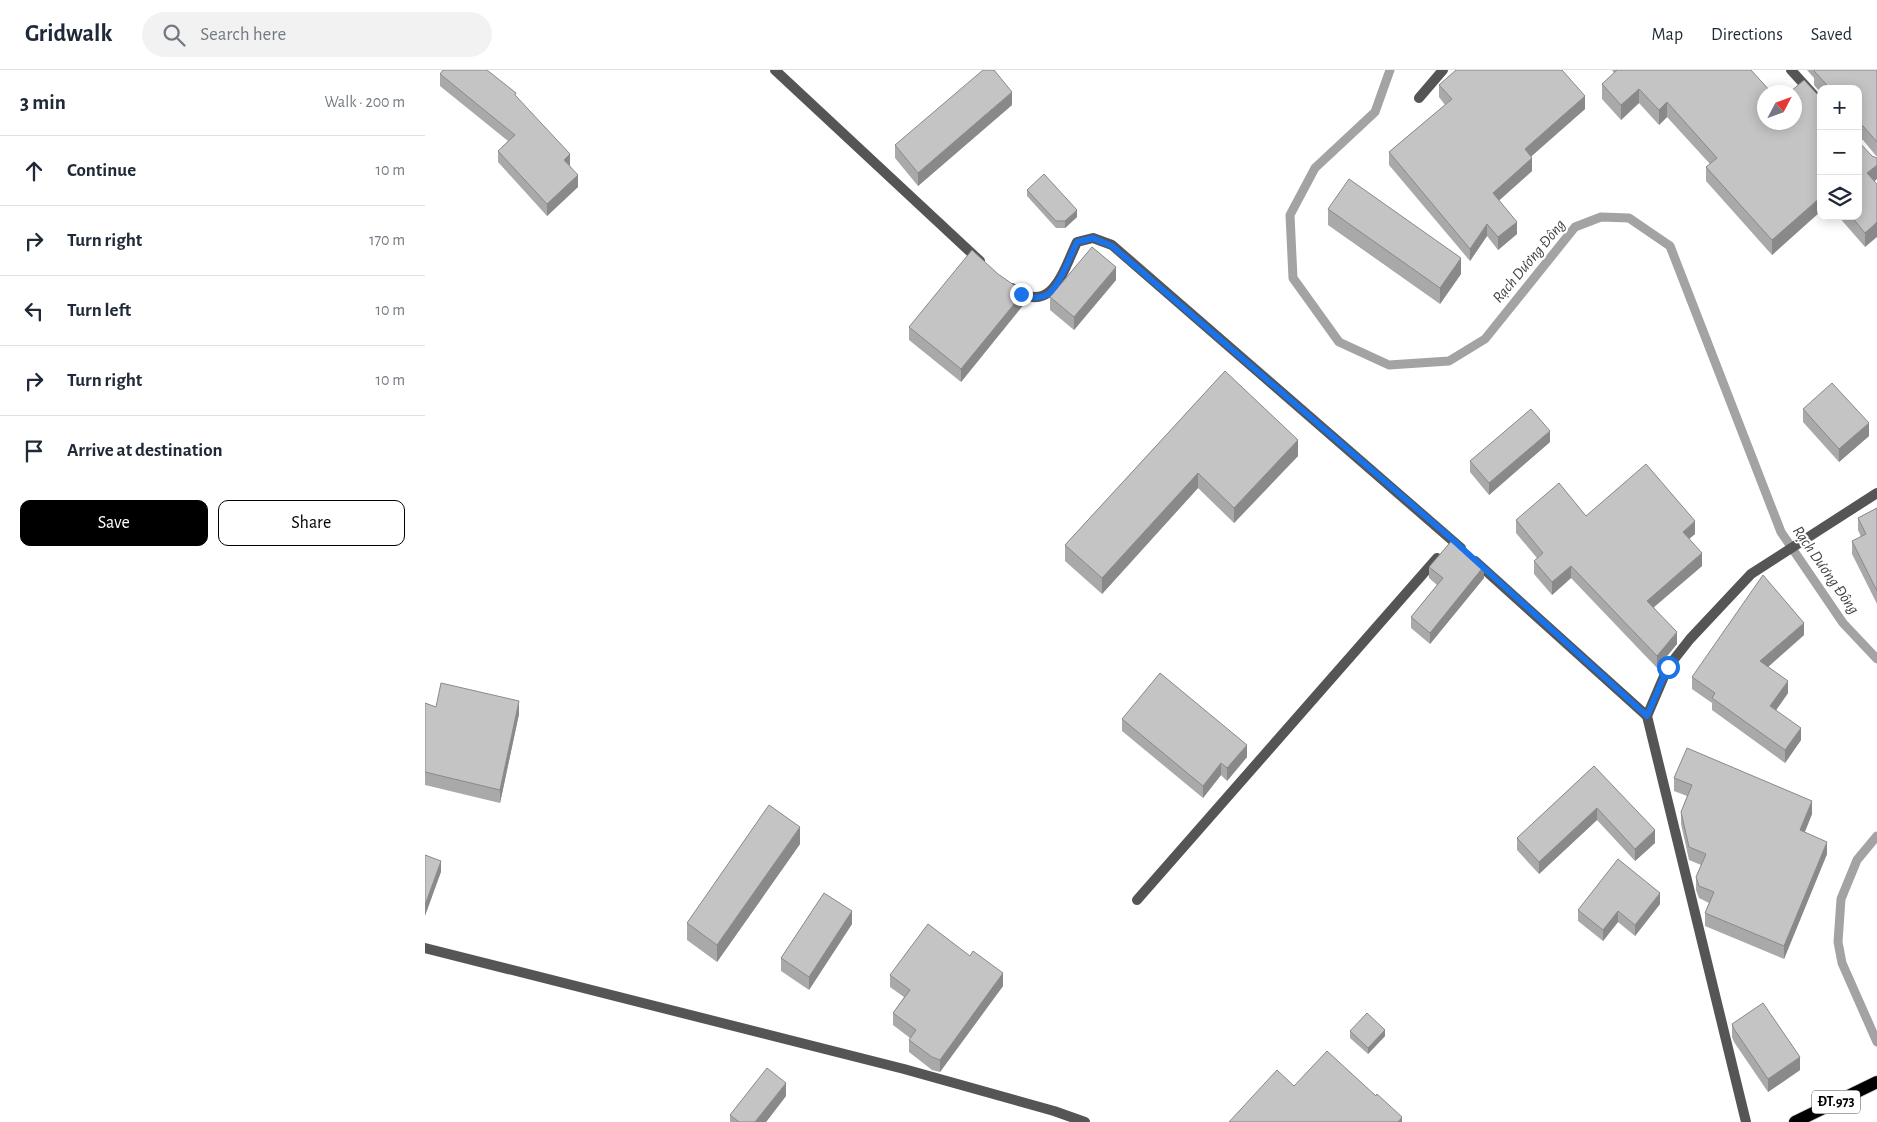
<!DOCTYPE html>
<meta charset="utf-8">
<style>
body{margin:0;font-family:"Alegreya Sans",sans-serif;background:#f2f2f3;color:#1f2937}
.controls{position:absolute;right:15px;top:15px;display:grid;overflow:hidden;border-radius:10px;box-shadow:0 2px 12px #0003}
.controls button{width:45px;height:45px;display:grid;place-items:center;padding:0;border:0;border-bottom:1px solid #e0e1e3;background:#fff;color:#1f2937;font:25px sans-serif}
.compass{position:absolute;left:1332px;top:15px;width:45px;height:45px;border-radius:50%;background:#fff;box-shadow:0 2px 12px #0003;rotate:49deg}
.stop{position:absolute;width:15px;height:15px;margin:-11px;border:4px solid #1a73e8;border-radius:50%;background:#fff}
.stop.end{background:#1a73e8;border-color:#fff;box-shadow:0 1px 5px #0008}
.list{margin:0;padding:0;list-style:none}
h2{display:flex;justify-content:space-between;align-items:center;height:65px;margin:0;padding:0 20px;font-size:21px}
h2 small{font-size:16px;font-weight:400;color:#747a83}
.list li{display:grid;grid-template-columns:32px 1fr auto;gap:15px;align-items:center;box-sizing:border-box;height:70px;padding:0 20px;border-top:1px solid #e0e1e3}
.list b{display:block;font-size:19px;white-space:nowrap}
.list em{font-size:16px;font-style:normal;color:#747a83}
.actions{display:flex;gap:10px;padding:15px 20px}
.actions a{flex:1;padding:11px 0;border:1px solid #000;border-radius:10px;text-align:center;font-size:18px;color:#000}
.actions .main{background:#000;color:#fff}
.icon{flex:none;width:28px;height:28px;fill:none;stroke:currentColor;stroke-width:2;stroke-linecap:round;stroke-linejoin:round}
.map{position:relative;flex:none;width:1452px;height:1052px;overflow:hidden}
header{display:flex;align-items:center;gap:30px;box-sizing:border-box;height:70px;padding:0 25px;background:#fff;border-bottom:1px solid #e0e1e3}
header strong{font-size:24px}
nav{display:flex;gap:28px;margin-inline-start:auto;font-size:18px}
.search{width:350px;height:45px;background:#f2f2f3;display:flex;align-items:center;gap:12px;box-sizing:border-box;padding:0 18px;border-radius:28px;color:#747a83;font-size:19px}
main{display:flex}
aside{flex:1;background:#fff}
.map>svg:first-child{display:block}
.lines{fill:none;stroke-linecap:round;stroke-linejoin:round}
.stream{stroke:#a3a3a3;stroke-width:9}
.primary-casing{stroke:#dbdbdb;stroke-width:14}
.street{stroke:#555;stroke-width:10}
.primary{stroke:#000;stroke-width:12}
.wall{fill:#a9a9a9}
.shaded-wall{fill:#898989}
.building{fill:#c4c4c4;stroke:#898989}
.route{stroke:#1a73e8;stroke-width:6}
.labels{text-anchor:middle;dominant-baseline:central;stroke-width:4.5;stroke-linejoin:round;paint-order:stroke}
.shield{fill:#fff;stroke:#4c4c4c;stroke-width:1}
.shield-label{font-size:14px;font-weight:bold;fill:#000}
.water-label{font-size:16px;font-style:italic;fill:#444;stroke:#fff}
</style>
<header>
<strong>Gridwalk</strong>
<div class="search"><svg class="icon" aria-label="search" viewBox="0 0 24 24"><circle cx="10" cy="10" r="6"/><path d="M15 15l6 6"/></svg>Search here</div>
<nav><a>Map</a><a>Directions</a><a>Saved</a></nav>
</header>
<main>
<aside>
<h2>3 min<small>Walk · 200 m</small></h2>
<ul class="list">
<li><svg class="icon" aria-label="ahead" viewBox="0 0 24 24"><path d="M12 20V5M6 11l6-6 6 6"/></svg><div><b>Continue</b></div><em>10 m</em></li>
<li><svg class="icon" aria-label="right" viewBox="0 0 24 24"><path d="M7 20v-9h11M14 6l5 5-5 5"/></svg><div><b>Turn right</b></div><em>170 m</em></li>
<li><svg class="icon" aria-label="left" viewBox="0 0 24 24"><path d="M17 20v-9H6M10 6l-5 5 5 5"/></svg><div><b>Turn left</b></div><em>10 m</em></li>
<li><svg class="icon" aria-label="right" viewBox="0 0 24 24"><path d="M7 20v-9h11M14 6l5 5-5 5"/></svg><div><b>Turn right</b></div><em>10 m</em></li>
<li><svg class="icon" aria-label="arrive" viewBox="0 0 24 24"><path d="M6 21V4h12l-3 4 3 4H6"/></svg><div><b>Arrive at destination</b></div></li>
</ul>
<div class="actions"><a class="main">Save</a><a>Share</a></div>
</aside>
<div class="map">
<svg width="1452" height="1052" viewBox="0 0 1452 1052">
<rect width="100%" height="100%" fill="#fff"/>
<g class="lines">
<!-- stream -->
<g class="stream">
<path d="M 965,0 L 950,42 L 890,98 L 865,145 L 868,208 L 914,272 L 964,295 L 1024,291 L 1060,269 L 1150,157 L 1176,147 L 1204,148 L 1245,176 L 1356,462 L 1418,553 L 1452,589"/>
<path d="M 1452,766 L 1432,790 L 1416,829 L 1413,872 L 1417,893 L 1452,972"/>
</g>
<defs>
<path id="primary" d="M 1370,1052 L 1452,1012"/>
</defs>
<!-- primary casing -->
<use href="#primary" class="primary-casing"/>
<!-- street -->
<g class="street">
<path d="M 350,0 L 555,191"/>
<path d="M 1366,0 L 1396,33"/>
<path d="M 994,28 L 1018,0"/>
<path d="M 587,218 C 627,247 638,201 652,172 L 668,168 L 687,175 L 1036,478"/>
<path d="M 1050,491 L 1222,646"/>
<path d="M 712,830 L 1012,488"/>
<path d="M 0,878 L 479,999 L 629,1041 L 660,1052"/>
<path d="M 1321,1052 L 1222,646 L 1243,597 L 1265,569 L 1326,504 L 1452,423"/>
</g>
<!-- primary -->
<use href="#primary" class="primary"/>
</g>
<!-- wall -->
<g class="wall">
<path d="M 1187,0 L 1326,0 L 1340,52 L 1396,24 L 1396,141 L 1347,185 L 1281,111 L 1281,97 L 1285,94 L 1242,47 L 1234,55 L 1214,33 L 1196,50 L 1177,29 L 1177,14 L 1189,3 Z"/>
<path d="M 1382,0 L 1452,0 L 1452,87 L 1438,70 L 1433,69 L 1433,19 L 1396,19 L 1396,23 L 1389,15 L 1389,8 Z"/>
<path d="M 15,4 L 91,26 L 145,96 L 153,117 L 122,146 L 73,92 L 73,81 L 83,71 L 15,16 Z"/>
<path d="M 1014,15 L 1160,39 L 1106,86 L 1107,101 L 1074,130 L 1092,164 L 1073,180 L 1062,166 L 1045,191 L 964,95 L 964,82 L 1020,35 L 1014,27 Z"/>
<path d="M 587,35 L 493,116 L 470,88 L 470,75 Z"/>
<path d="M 1449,111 L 1440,177 L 1413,146 L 1433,146 Z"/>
<path d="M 602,120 L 652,147 L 640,158 L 631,158 L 602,126 Z"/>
<path d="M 903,139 L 1036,204 L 1015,234 L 903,155 Z"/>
<path d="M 691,210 L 649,260 L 625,240 L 625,227 Z"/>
<path d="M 599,234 L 536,312 L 484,270 L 484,257 Z"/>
<path d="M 800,301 L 873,386 L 809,453 L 773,418 L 677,524 L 640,491 L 640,475 Z"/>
<path d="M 1378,339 L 1444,366 L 1414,392 L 1378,352 Z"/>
<path d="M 1125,372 L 1064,425 L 1045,402 L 1045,391 Z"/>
<path d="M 1452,438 L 1452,534 L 1427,484 L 1427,471 L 1436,467 L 1433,460 L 1433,448 Z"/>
<path d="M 1161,446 L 1270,464 L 1264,469 L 1277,496 L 1229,537 L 1252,574 L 1232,598 L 1146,508 L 1127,525 L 1109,504 L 1109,491 L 1112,488 L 1091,463 L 1091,450 Z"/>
<path d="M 1004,497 L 1059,508 L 1005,574 L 986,558 L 986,547 L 1012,515 L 1004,508 Z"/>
<path d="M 1379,565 L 1343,597 L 1363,623 L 1351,640 L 1376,670 L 1360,693 L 1287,640 L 1287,633 L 1267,619 L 1267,607 Z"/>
<path d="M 0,633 L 11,637 L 94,644 L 75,733 L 0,715 Z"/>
<path d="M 697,649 L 822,687 L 802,711 L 796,705 L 778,728 L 697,661 Z"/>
<path d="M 1169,696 L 1230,773 L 1210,791 L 1172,750 L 1114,804 L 1092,780 L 1092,768 Z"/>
<path d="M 1249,708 L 1387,744 L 1380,762 L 1402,784 L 1359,889 L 1280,856 L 1280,843 L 1284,833 L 1274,828 L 1271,820 L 1271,807 L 1276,795 L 1264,790 L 1256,754 L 1256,742 L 1262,726 L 1249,721 Z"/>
<path d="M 375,774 L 292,892 L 262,870 L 262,853 Z"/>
<path d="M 1235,834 L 1210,866 L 1193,852 L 1178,871 L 1153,851 L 1153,840 Z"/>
<path d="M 427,854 L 384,920 L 356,901 L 356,888 Z"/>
<path d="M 465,905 L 578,916 L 515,1002 L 507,1000 L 484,982 L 484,970 L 485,968 L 468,955 L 468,943 L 479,927 L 465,917 Z"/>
<path d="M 1307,954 L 1375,1000 L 1343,1022 L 1309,972 L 1307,967 Z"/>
<path d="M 925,961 L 960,966 L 943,984 L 925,968 Z"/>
<path d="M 361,1026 L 341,1052 L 305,1052 L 305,1045 Z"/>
</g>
<!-- shaded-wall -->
<g class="shaded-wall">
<path d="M 1214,19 L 1214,33 L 1196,50 L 1196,35 Z"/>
<path d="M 587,22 L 587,35 L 493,116 L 493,103 Z"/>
<path d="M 1160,26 L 1160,39 L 1100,92 L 1100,79 Z"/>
<path d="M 1242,32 L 1242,47 L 1234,55 L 1234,40 Z"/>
<path d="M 145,84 L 145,96 L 139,90 Z"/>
<path d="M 1107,88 L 1107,101 L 1068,136 L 1068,123 Z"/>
<path d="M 1452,95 L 1452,109 L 1442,118 L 1442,103 Z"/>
<path d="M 153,105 L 153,117 L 122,146 L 122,134 Z"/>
<path d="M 1396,127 L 1396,141 L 1347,185 L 1347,170 Z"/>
<path d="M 652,140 L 652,147 L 640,158 L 640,151 Z"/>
<path d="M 1092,152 L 1092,164 L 1073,180 L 1073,167 Z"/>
<path d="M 1452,152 L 1452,167 L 1440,177 L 1440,163 Z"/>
<path d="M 1062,154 L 1062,166 L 1045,191 L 1045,179 Z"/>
<path d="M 1036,188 L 1036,204 L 1015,234 L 1015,218 Z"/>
<path d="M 691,197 L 691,210 L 649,260 L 649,247 Z"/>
<path d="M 599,222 L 599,234 L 536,312 L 536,299 Z"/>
<path d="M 1444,353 L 1444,366 L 1414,392 L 1414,379 Z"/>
<path d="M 1125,361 L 1125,372 L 1064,425 L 1064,413 Z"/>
<path d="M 873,370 L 873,386 L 809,453 L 809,438 Z"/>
<path d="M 773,403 L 773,418 L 677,524 L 677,508 Z"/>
<path d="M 1270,451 L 1270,464 L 1258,474 L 1258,462 Z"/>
<path d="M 1277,483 L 1277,496 L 1222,543 L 1222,531 Z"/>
<path d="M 1059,496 L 1059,508 L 1005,574 L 1005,563 Z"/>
<path d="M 1146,496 L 1146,508 L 1127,525 L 1127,512 Z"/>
<path d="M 1379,553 L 1379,565 L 1335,604 L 1335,591 Z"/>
<path d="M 1252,562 L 1252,574 L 1232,598 L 1232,586 Z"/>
<path d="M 1363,611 L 1363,623 L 1345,649 L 1345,636 Z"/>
<path d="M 94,631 L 94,644 L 75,733 L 75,720 Z"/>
<path d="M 1376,658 L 1376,670 L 1360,693 L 1360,680 Z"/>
<path d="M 822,675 L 822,687 L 802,711 L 802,698 Z"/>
<path d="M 796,693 L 796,705 L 778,728 L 778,716 Z"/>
<path d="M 1387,731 L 1387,744 L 1375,773 L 1375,760 Z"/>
<path d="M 1172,738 L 1172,750 L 1114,804 L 1114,792 Z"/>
<path d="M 375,757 L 375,774 L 292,892 L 292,875 Z"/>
<path d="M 1230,760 L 1230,773 L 1210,791 L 1210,779 Z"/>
<path d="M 1402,772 L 1402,784 L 1359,889 L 1359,876 Z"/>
<path d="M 16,791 L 16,802 L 0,846 L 0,835 Z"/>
<path d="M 1235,823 L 1235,834 L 1210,866 L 1210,855 Z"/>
<path d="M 427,841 L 427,854 L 384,920 L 384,907 Z"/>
<path d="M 1193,841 L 1193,852 L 1178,871 L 1178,860 Z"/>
<path d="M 578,903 L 578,916 L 515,1002 L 515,990 Z"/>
<path d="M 960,960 L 960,966 L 943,984 L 943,978 Z"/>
<path d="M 1375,987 L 1375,1000 L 1343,1022 L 1343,1009 Z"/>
<path d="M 361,1013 L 361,1026 L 341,1052 L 330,1052 Z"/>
<path d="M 977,1047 L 977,1052 L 973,1052 Z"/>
</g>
<!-- building -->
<g class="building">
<path d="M 18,0 L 62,0 L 91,23 L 90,25 L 145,84 L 139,90 L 153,105 L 122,134 L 73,81 L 90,65 L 15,4 Z"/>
<path d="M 558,0 L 569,0 L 587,22 L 493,103 L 470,75 Z"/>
<path d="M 1031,0 L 1137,0 L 1160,26 L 1100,79 L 1107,88 L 1068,123 L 1092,152 L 1073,167 L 1062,154 L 1045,179 L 964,82 L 1027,29 L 1014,15 Z"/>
<path d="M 1192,0 L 1326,0 L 1346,22 L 1340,22 L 1340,52 L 1370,52 L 1370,22 L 1365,22 L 1379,10 L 1393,25 L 1396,24 L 1396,127 L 1347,170 L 1281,97 L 1292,88 L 1242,32 L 1234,40 L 1214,19 L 1196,35 L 1177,14 Z"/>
<path d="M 1390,0 L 1452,0 L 1452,72 L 1438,56 L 1433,54 L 1433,19 L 1402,19 L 1403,17 L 1401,14 L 1389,1 Z"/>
<path d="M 1433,71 L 1447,86 L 1452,88 L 1452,95 L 1442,103 L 1452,114 L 1452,152 L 1440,163 L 1426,146 L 1433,146 Z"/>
<path d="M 619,104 L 652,140 L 640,151 L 631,151 L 602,120 Z"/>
<path d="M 924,109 L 1036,188 L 1015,218 L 903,139 Z"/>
<path d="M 667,177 L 691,197 L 649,247 L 625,227 Z"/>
<path d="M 547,180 L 573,204 L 599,222 L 536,299 L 484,257 Z"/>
<path d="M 800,301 L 873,370 L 809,438 L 773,403 L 677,508 L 640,475 Z"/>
<path d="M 1407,313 L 1444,353 L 1414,379 L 1378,339 Z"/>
<path d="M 1106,339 L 1125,361 L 1064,413 L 1045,391 Z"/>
<path d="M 1221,394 L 1270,451 L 1258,462 L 1277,483 L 1222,531 L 1252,562 L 1232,586 L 1146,496 L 1127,512 L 1109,491 L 1118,483 L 1091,450 L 1134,413 L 1161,446 Z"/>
<path d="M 1452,438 L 1452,521 L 1427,471 L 1441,464 L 1433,448 Z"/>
<path d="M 1029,468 L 1059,496 L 1005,563 L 986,547 L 1018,508 L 1004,497 Z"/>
<path d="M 1338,505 L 1379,553 L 1335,591 L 1363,611 L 1345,636 L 1376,658 L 1360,680 L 1287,628 L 1290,623 L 1267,607 Z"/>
<path d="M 735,603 L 822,675 L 802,698 L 796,693 L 778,716 L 697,649 Z"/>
<path d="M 16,613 L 94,631 L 75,720 L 0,702 L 0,633 L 11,637 Z"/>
<path d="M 1262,678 L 1387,731 L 1375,760 L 1402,772 L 1359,876 L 1280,843 L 1289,822 L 1274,816 L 1271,807 L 1281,784 L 1264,777 L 1256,742 L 1267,715 L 1249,708 Z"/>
<path d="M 1169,696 L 1230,760 L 1210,779 L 1172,738 L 1114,792 L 1092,768 Z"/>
<path d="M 344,735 L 375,757 L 292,875 L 262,853 Z"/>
<path d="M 0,785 L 16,791 L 0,835 Z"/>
<path d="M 1193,789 L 1235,823 L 1210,855 L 1193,841 L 1178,860 L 1153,840 Z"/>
<path d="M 399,823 L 427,841 L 384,907 L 356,888 Z"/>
<path d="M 503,854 L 545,886 L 548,881 L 578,903 L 515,990 L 507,987 L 484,970 L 491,960 L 468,943 L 485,920 L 465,905 Z"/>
<path d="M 1338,933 L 1375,987 L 1343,1009 L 1309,959 L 1307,954 Z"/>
<path d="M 942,943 L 960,960 L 943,978 L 925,961 Z"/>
<path d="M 902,981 L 951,1026 L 952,1024 L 977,1047 L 973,1052 L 804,1052 L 852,1000 L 869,1016 Z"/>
<path d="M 342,998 L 361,1013 L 330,1052 L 314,1052 L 305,1045 Z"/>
</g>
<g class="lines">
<!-- route -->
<path class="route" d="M 596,224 C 604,227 610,229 619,226 C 633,222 645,186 652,172 L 668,168 L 687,176 L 1028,470 L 1222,646 L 1243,597"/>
</g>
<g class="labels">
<!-- shield labels -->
<rect class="shield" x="1387" y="1020.5" width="48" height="23" rx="4"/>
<g class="shield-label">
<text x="1411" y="1032">ĐT.973</text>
</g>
<!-- water labels -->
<g class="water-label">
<text transform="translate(1104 191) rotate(-50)">Rạch Dương Đông</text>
<text transform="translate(1401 500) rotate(55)">Rạch Dương Đông</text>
</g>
</g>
</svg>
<div class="controls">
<button>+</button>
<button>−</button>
<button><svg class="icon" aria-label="layers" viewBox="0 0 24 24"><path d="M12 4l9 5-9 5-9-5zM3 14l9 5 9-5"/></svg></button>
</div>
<svg class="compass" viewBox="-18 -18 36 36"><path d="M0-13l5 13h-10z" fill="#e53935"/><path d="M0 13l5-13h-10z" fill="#747a83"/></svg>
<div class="stop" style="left:1243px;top:597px"></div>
<div class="stop end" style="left:596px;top:224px"></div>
</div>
</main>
